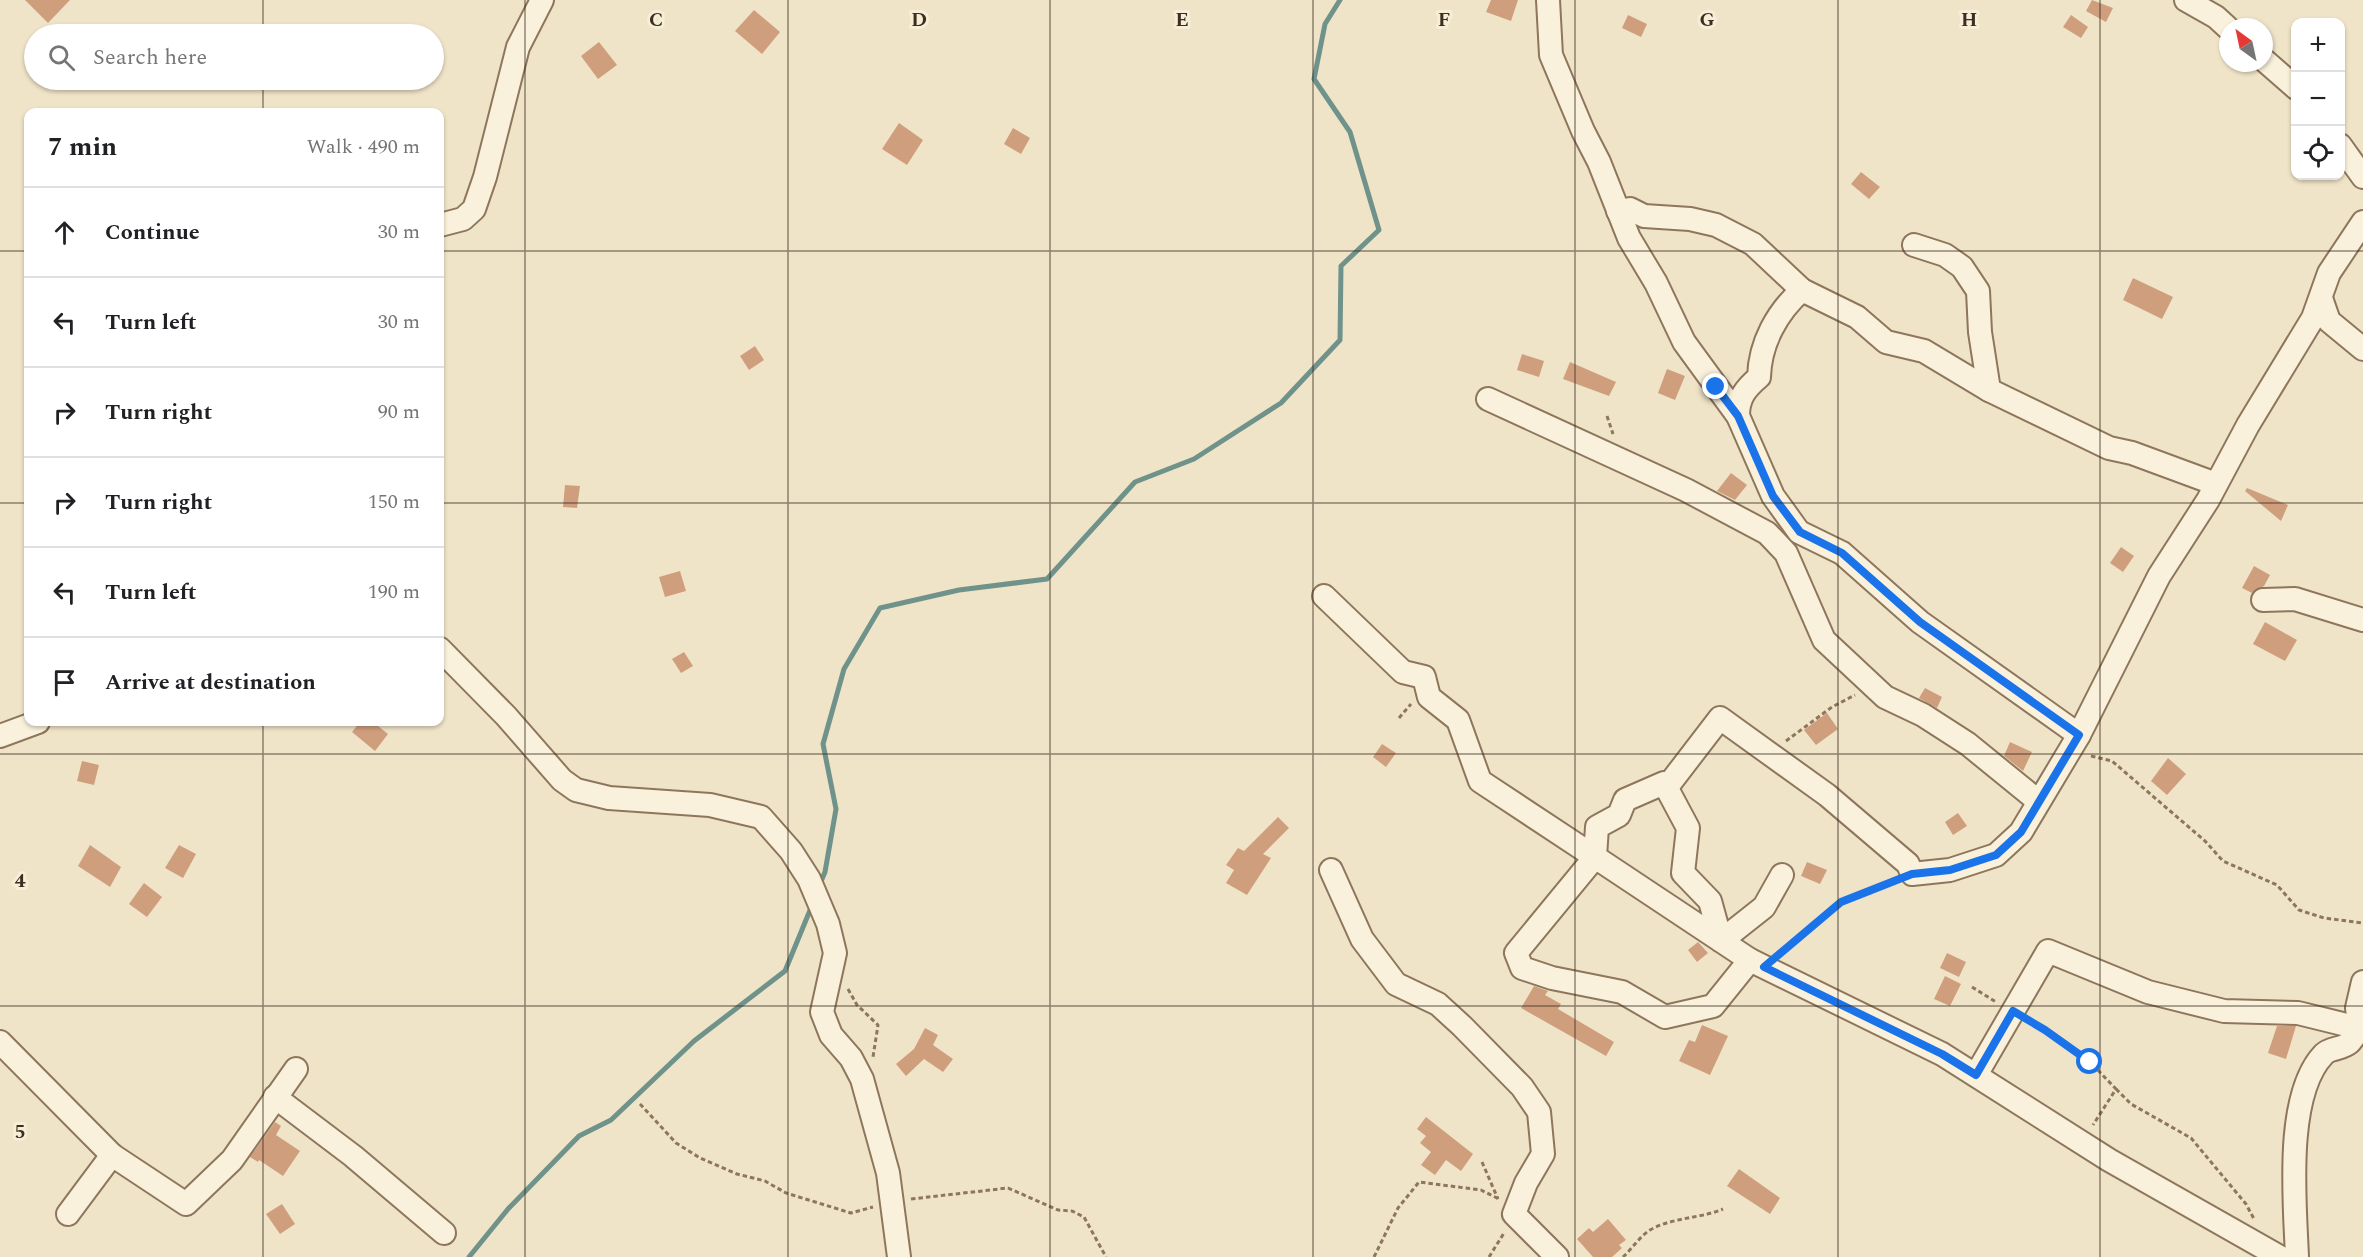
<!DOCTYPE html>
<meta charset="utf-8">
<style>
body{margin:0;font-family:Spectral,serif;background:#f2f2f2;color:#202124}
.controls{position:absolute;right:18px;top:18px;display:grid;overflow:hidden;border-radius:12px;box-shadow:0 2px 4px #0004}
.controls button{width:54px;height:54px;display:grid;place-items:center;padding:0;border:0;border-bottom:2px solid #e0e0e0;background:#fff;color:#202124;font:30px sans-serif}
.compass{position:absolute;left:2219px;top:18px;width:54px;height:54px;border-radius:50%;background:#fff;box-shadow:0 2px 4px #0004;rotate:327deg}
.stop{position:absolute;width:18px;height:18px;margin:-14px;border:4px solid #1a73e8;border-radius:50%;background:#fff}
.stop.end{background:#1a73e8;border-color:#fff;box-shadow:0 2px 6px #0008}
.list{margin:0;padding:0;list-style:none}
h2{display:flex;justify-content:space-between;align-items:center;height:78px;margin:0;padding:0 24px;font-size:26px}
h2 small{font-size:20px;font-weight:400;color:#757577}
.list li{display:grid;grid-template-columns:39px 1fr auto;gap:18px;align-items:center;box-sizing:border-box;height:90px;padding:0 24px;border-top:2px solid #e0e0e0}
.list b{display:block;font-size:22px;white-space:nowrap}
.list em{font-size:20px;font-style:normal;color:#757577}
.icon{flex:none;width:33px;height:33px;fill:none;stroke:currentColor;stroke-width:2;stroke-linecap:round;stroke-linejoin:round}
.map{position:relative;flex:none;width:2363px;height:1257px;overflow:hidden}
.search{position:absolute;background:#fff;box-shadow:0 2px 4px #0004;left:24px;top:24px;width:420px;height:66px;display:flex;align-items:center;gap:15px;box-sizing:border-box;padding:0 21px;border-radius:33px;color:#757577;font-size:22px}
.panel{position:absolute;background:#fff;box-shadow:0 2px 4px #0004;left:24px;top:108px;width:420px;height:618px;border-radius:12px}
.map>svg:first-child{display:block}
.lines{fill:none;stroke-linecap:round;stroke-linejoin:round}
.stream{stroke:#6f938a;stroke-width:5}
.building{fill:#cf9f7d}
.minor-casing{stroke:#8d765c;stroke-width:26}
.path{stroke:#8d765c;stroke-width:3;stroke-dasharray:4.5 3;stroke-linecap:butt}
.minor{stroke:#faf1dc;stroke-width:22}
.route{stroke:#1a73e8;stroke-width:8}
.grid{fill:none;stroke:#3d2e20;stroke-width:1.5;stroke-opacity:0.55}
.grid-label{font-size:20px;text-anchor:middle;font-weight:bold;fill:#3d2e20;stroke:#f7eed8;stroke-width:6;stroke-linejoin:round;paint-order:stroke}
</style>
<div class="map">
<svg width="2363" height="1257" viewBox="0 0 2363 1257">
<rect width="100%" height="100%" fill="#f0e4c8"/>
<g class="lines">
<!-- stream -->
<g class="stream">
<path d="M 819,886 L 825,872 L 836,809 L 823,744 L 844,669 L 880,608 L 959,590 L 1047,579 L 1135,482 L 1194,459 L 1281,403 L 1340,340 L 1341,266 L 1379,230 L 1350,132 L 1314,79 L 1325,24 L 1340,0"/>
<path d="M 469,1257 L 508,1209 L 579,1136 L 611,1120 L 694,1041 L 785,971 L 813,903"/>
</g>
</g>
<!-- building -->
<g class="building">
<path d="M 25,0 L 70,0 L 48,23 Z"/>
<path d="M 1491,0 L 1518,0 L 1511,21 L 1486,12 Z"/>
<path d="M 2092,0 L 2113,8 L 2106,22 L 2086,11 Z"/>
<path d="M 754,10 L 780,32 L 762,54 L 735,31 Z"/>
<path d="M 1628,15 L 1647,24 L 1641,37 L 1622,28 Z"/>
<path d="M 2071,15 L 2088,27 L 2081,38 L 2063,27 Z"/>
<path d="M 599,42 L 617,65 L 598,79 L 581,56 Z"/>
<path d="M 899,123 L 923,140 L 907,165 L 882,149 Z"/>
<path d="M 1013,128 L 1030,138 L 1021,154 L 1004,144 Z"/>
<path d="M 1861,172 L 1880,187 L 1869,199 L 1851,184 Z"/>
<path d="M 2133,278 L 2173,297 L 2162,319 L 2123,300 Z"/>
<path d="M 755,346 L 764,360 L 749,370 L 740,356 Z"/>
<path d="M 1522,354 L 1544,361 L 1539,377 L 1517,370 Z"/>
<path d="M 1570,362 L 1616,382 L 1609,396 L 1563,379 Z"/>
<path d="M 1667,369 L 1685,376 L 1675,400 L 1658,393 Z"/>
<path d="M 1731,473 L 1747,485 L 1735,500 L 1717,491 Z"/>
<path d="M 565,485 L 580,486 L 577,508 L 563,507 Z"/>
<path d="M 2247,488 L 2288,505 L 2281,521 L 2245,491 Z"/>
<path d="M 2121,547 L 2134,556 L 2123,572 L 2110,563 Z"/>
<path d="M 2254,566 L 2270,575 L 2264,586 L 2252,593 L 2242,588 Z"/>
<path d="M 680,571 L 686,591 L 665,597 L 659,577 Z"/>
<path d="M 2265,622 L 2297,640 L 2285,661 L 2253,644 Z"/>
<path d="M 684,652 L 693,666 L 681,673 L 672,659 Z"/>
<path d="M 1925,688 L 1942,697 L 1937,708 L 1919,698 Z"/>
<path d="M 1827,713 L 1838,729 L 1816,745 L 1804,730 Z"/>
<path d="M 360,722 L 373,722 L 388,734 L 375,751 L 352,732 Z"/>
<path d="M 2010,742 L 2032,752 L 2023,771 L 2004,756 Z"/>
<path d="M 1382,744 L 1396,753 L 1386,767 L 1373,757 Z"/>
<path d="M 2168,758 L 2186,774 L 2167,795 L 2151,781 Z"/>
<path d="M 82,761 L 99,765 L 94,785 L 77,781 Z"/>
<path d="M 1958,813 L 1967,826 L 1953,835 L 1945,822 Z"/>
<path d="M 1278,817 L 1289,828 L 1263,854 L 1271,858 L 1247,895 L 1226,883 L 1234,870 L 1226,865 L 1238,848 L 1244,851 Z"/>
<path d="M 90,845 L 121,867 L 110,887 L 78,866 Z"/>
<path d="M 179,845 L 196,854 L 183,878 L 165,868 Z"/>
<path d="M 1807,862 L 1827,870 L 1820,884 L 1801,876 Z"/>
<path d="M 144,883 L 162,897 L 147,917 L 129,904 Z"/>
<path d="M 1698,942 L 1708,953 L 1697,962 L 1688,950 Z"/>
<path d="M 1947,953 L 1966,962 L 1959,977 L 1940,968 Z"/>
<path d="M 1945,976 L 1961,984 L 1950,1006 L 1934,999 Z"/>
<path d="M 1534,986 L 1548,991 L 1545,995 L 1561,1004 L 1558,1009 L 1614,1042 L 1606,1056 L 1521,1008 Z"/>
<path d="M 1702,1025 L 1728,1036 L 1710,1075 L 1679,1061 L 1689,1040 L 1695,1042 Z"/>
<path d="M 2277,1026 L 2296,1026 L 2286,1059 L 2268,1053 Z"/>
<path d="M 925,1028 L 938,1035 L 933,1045 L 953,1059 L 943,1072 L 924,1059 L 906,1076 L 896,1064 L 914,1049 Z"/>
<path d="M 1426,1117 L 1473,1154 L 1461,1171 L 1446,1160 L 1435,1175 L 1421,1165 L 1431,1152 L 1420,1143 L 1426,1136 L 1417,1129 Z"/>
<path d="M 275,1122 L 281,1126 L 276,1135 L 300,1151 L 283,1176 L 259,1160 L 258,1162 L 250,1157 Z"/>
<path d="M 1739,1169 L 1780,1198 L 1770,1214 L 1727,1186 Z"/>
<path d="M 282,1204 L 295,1224 L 280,1234 L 266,1214 Z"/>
<path d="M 1608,1219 L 1626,1240 L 1619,1245 L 1622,1248 L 1612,1257 L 1593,1257 L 1577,1239 L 1589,1228 L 1593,1232 Z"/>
</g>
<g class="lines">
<defs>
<g id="minor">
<path d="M 1548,0 L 1551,55 L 1583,131 L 1599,162 L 1629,238 L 1656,283 L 1684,342 L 1738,416 L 1773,496 L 1799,532 L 1842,553 L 1920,622 L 2079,735"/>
<path d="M 2186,0 L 2216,17 L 2228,28"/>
<path d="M 2264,60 L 2296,88"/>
<path d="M 2340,145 L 2363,177"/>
<path d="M 1618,211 L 1630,209 L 1644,216 L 1690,219 L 1716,225 L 1753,244 L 1802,290 L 1857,317 L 1886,342 L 1924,351 L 1989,390"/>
<path d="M 440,225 L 463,219 L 474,209 L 485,177 L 518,47 L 542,0"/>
<path d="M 1914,245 L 1945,255 L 1962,267 L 1978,291 L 1980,332 L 1989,390 L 2109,448 L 2132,453 L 2216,484"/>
<path d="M 2321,298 L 2329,321 L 2363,349"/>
<path d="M 1488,399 L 1686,490 L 1767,533 L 1786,553 L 1824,640 L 1885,697 L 1923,715 L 1968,744 L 2038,801"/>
<path d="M 1738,416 C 1738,398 1745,389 1759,377 C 1760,343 1777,312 1802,290"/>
<path d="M 1324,596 L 1403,672 L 1424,677 L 1429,697 L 1458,720 L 1480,781 L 1595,857 L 1516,953 L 1522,968 L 1552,978 L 1622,992 L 1665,1017 L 1713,1006 L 1750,960 L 1595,857 L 1597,827 L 1619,815 L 1625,800 L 1664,783 L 1688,828 L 1683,873 L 1710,901 L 1721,941 L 1764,907 L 1782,875"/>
<path d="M 2263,600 L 2295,599 L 2363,620"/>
<path d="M 440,649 L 506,716 L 562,780 L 576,790 L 609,798 L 710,805 L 761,817 L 791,851 L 809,879 L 828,924 L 835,953 L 822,1012 L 831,1035 L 851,1058 L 862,1079 L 888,1173 L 899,1257"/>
<path d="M 0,736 L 38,722"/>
<path d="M 1667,787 L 1720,718 L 1827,795 L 1908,864 L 1912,874 L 1950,870 L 1996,855 L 2021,832 L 2079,735 L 2159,576 L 2208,500 L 2248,425 L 2313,318 L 2329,273 L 2363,222"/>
<path d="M 1331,870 L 1362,939 L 1396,984 L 1438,1004 L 1462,1026 L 1522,1087 L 1539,1112 L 1543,1154 L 1526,1183 L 1514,1214 L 1557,1257"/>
<path d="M 1750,960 L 1942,1054 L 2109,1160 L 2280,1257"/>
<path d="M 0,1042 L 112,1155 L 186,1204 L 232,1160 L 296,1069"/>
<path d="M 1976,1075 L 2048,951 L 2148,992 L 2224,1011 L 2298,1013 L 2363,1029"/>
<path d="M 275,1097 L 353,1156 L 444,1233"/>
<path d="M 68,1214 L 112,1155"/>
<path d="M 2297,1257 C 2295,1204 2284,1095 2324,1054 C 2330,1048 2342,1049 2349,1043 C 2353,1039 2357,1032 2360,1028 L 2357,1008 L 2363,982"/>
</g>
</defs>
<!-- minor casing -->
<use href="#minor" class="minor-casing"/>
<!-- path -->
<g class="path">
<path d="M 1607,416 L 1613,434"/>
<path d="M 1399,718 L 1411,704"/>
<path d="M 1786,741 L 1832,707 L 1855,695"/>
<path d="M 2091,756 L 2112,761 L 2205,841 L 2223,861 L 2277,885 L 2299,910 L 2324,918 L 2363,923"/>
<path d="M 1781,952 L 1841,902 L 1893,881"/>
<path d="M 1972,987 L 1996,1002"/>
<path d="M 848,989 L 857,1005 L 878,1025 L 873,1057"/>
<path d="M 2031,1022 L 2090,1062 L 2116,1089 L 2093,1125"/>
<path d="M 2116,1089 L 2131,1104 L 2191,1138 L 2246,1204 L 2254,1219"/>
<path d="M 640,1104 L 676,1143 L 700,1158 L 737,1174 L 765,1181 L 786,1193 L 851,1213 L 873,1207"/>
<path d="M 1482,1162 L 1498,1199"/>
<path d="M 911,1199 L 1008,1188 L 1058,1210 L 1072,1211 L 1084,1217 L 1106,1257"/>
<path d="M 1374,1257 L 1398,1208 L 1419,1182 L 1481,1190 L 1499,1199"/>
<path d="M 1489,1257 L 1504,1233"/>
<path d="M 1623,1257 C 1632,1249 1640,1236 1650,1230 C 1673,1217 1699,1219 1723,1209"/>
</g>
<!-- minor -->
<use href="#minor" class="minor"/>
</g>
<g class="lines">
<!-- route -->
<path class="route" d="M 1716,387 L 1738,416 L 1773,496 L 1800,532 L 1842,553 L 1920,622 L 2079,735 L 2021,832 L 1996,855 L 1950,870 L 1912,874 L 1841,902 L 1764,967 L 1942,1054 L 1976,1075 L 2013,1011 L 2045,1030 L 2090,1062"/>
</g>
<!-- grid -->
<path class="grid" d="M 263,0 L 263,34M 525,0 L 525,1257M 788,0 L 788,1257M 1050,0 L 1050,1257M 1313,0 L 1313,1257M 1575,0 L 1575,1257M 1838,0 L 1838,1257M 2100,0 L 2100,1257M 263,80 L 263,112M 0,251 L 28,251M 440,251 L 2363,251M 0,503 L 28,503M 440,503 L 2363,503M 263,722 L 263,1257M 0,754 L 2363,754M 0,1006 L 2363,1006"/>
<g class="grid-label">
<text x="656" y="26">C</text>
<text x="919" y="26">D</text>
<text x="1182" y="26">E</text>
<text x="1444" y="26">F</text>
<text x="1707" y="26">G</text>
<text x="1969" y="26">H</text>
<text x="20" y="887">4</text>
<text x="20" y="1138">5</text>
</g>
</svg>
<div class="controls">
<button>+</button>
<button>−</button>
<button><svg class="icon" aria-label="locate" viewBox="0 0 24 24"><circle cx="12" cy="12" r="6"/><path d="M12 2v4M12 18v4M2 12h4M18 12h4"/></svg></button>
</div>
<svg class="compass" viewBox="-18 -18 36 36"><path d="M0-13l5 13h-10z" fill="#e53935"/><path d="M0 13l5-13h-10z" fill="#757577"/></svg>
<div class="stop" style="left:2090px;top:1062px"></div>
<div class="stop end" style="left:1716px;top:387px"></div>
<div class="search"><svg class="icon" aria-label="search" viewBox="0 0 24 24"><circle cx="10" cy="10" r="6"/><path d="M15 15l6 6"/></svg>Search here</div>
<section class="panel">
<h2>7 min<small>Walk · 490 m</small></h2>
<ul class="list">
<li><svg class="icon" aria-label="ahead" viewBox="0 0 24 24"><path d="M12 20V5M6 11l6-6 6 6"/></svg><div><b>Continue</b></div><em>30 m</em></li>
<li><svg class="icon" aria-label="left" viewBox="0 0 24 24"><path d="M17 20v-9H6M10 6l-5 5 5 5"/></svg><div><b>Turn left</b></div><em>30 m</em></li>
<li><svg class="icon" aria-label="right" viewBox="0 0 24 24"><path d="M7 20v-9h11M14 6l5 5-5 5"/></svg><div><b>Turn right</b></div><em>90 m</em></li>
<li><svg class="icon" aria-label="right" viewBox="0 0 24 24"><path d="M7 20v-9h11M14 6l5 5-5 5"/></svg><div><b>Turn right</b></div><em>150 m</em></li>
<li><svg class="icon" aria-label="left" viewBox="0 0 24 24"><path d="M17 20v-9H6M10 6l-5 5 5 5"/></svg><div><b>Turn left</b></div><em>190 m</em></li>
<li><svg class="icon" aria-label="arrive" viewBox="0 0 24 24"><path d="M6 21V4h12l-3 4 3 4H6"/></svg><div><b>Arrive at destination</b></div></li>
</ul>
</section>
</div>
